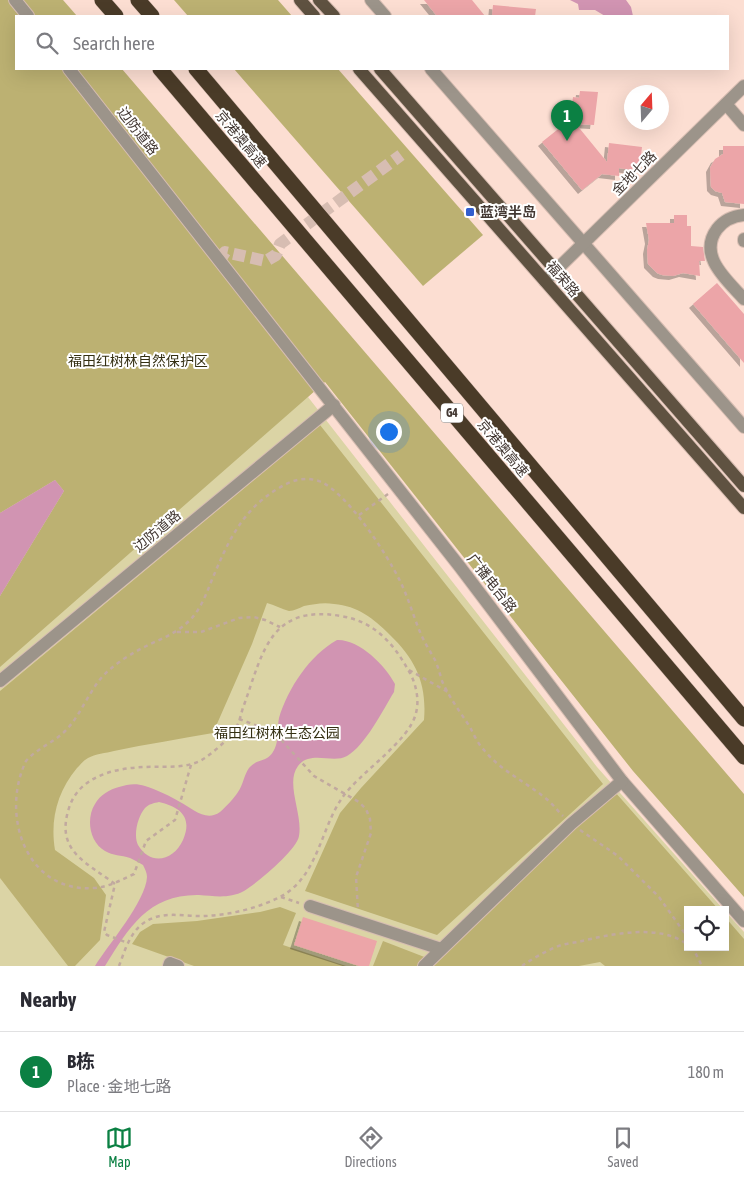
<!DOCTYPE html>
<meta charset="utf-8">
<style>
body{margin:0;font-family:"Asap Condensed","Noto Sans SC",sans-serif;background:#f2f2f3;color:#2b2b33}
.controls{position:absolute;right:15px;bottom:15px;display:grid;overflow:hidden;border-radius:0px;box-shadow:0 5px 20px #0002}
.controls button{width:45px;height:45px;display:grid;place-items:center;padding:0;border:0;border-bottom:1px solid #e1e1e2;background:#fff;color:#2b2b33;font:25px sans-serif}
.compass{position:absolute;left:624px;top:85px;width:45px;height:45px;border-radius:50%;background:#fff;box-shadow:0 5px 20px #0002;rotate:19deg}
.you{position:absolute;left:388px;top:431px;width:18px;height:18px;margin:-12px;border:4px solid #fff;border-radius:50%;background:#1a73e8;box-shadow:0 0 0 8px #1a73e833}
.badge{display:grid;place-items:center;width:32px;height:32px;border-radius:50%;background:#0b8043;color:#fff;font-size:16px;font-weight:700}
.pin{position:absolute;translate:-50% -41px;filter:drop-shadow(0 1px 2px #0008)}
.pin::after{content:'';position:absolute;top:26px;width:18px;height:15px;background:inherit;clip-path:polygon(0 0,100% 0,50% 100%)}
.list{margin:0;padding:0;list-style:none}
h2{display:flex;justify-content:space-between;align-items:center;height:65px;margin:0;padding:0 20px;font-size:21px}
h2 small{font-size:16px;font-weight:400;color:#7c7c81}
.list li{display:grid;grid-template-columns:32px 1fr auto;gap:15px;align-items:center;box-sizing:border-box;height:80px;padding:0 20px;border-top:1px solid #e1e1e2}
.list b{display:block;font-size:19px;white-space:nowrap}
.list p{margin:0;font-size:16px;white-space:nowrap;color:#7c7c81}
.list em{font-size:16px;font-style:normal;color:#7c7c81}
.icon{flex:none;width:28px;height:28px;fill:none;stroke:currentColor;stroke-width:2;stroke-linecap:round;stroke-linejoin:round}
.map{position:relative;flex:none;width:744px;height:966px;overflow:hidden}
.search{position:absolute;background:#fff;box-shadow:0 5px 20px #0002;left:15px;right:15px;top:15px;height:55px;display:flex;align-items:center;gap:12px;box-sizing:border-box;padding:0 18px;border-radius:0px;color:#7c7c81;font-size:19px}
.sheet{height:145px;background:#fff}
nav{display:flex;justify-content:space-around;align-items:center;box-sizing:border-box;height:70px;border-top:1px solid #e1e1e2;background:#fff;font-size:14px;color:#7c7c81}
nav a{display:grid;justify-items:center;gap:2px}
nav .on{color:#0b8043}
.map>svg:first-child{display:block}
.green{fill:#dbd4a5}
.forest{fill:#bcb172}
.water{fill:#d194b2;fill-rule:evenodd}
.building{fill:#eca5a8;filter:url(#shadow)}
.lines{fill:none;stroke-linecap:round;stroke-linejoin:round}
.minor-tunnel{stroke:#d7bdb2;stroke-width:12;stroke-dasharray:12 6;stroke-linecap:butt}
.minor-casing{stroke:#d7bdb2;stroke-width:14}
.major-casing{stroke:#d7bdb2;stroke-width:14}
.highway-casing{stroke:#d7bdb2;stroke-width:16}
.path{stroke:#c1a99f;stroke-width:2.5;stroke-dasharray:4 4;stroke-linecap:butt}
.minor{stroke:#9c948a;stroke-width:12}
.major{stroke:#5f5241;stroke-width:12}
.highway{stroke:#4a3b28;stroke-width:15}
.poi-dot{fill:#335ece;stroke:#fff;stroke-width:2}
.labels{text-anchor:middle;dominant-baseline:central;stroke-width:4;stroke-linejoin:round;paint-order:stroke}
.shield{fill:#fff;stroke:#7b7470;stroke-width:1}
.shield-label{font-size:12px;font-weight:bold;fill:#433833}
.street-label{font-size:14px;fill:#433833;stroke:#fff}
.poi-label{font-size:14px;font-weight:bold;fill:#433833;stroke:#fff;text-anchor:start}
.park-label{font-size:14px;fill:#342f12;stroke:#fff}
</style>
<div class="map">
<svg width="744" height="966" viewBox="0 0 744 966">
<defs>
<filter id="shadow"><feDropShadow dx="-4" dy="4" stdDeviation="0" flood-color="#0004"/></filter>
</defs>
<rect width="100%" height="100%" fill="#fcded2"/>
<!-- green -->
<path class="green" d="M 0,0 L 38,0 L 16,16 L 16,69 L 325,381 L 308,397 L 597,767 L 724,910 L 688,910 L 688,947 L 725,947 L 725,911 L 744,932 L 744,966 L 0,966 Z"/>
<!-- forest -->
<g class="forest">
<path d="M 0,0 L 63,0 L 77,16 L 16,16 L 16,69 L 122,69 L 744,794 L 744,897 L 633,771 L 325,382 L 0,667 L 0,596 L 64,491 L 55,480 L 0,513 Z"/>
<path d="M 174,0 L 278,0 L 292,16 L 188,16 Z"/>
<path d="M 234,69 L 338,69 L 483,235 L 423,286 Z"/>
<path d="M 320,425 L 603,784 L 437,935 L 305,891 L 340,813 L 361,788 L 424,720 C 427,684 416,660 390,635 C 373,618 358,606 334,604 C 324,602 314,604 304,606 C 299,608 294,611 289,611 C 282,609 274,605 267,603 L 252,644 L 213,733 C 180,739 147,744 114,751 C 106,753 95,754 88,758 C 84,760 80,765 77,768 C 57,792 50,820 55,850 L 94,878 L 106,895 L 100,940 L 75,966 L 68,966 L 0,878 L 0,691 Z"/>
<path d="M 615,792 L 719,910 L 688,910 L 688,947 L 725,947 L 725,917 L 744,939 L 744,966 L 605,966 L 600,962 L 579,966 L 430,966 L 570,830 Z"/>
<path d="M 280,907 L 296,913 L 283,945 L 346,966 L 194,966 L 132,944 L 140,932 L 153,924 L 197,921 L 260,912 Z"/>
<path d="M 383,941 L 427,958 L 417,966 L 373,966 Z"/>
</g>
<!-- water -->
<g class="water">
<path d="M 570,0 L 626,0 L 631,7 L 633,16 L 605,16 L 595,10 L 579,10 L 578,4 Z"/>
<path d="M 55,480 L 64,491 L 0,596 L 0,513 Z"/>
<path d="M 337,640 C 359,639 385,665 395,684 L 394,692 C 383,710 365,746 347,756 C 333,764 310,750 298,766 C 285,783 303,814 299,836 C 297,850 256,884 244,891 C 229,899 214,896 199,895 C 149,894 129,927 105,966 L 95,966 C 108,945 146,901 147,877 C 147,873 145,869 143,865 C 139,863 135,860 130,858 C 121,855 113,856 105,851 C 89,842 86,818 95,804 C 100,795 110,789 119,787 C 128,784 136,783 145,786 C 157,790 170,796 180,802 C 193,809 206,822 220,812 C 226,807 234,798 238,792 C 243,785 244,775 249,768 C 258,757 268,764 275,748 C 279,739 277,727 279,718 C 288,688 310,655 337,640 ZM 159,802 C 180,807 193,817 183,840 C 174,860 151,867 138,845 C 133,835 138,816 145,808 C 149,804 154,803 159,802 Z"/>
</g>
<!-- building -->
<g class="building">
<path d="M 424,0 L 472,0 L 485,16 L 437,16 Z"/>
<path d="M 493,5 L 536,9 L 535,16 L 492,16 Z"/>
<path d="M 580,91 L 598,92 L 594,125 L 576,124 L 607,162 L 609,143 L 642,147 L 640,164 L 633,163 L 632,170 L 619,168 L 619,176 L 602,174 L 582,190 L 542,142 L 562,126 L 564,110 L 571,111 L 573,97 L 579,98 Z"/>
<path d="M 723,146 L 744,146 L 744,204 L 725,202 L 722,193 L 715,191 L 711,187 L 710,168 L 715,159 L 723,154 Z"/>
<path d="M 674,215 L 687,215 L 687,226 L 691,226 L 691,246 L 703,247 L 705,261 L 699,261 L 700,276 L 683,273 L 673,276 L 662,275 L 657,273 L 648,264 L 647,250 L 649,240 L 646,223 L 674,223 Z"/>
<path d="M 717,283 L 744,314 L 744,363 L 693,304 Z"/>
<path d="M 303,917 L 377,941 L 369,966 L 359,966 L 294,945 Z"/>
</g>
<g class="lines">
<!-- minor-tunnel -->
<path class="minor-tunnel" d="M 220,260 L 225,252 L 266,261 L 276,255 L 280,244 L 401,155"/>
<defs>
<g id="minor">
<path d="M 15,0 L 28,16"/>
<path d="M 371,0 L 385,16"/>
<path d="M 69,69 L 460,567 L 622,781 L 744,921"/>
<path d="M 431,69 L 744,427"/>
<path d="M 726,104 L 744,125"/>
<path d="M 744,215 C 733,216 724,220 717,229 C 697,256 728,281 744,299"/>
<path d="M 744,239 L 744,241"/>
<path d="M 545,281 L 744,86"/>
<path d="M 0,681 L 334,405"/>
<path d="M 310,906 L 441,949"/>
<path d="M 169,966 L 170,963 L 178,966"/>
<path d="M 424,966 L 571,824 L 622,781"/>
</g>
<g id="major">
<path d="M 300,0 L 314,16"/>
<path d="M 319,0 L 334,16"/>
<path d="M 359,69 L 744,508"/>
<path d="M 380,69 L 744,486"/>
</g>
<g id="highway">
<path d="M 102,0 L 116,16"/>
<path d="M 138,0 L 152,16"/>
<path d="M 160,69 L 744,757"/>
<path d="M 196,69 L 744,719"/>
</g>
</defs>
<!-- minor casing -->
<use href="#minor" class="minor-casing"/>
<!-- major casing -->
<use href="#major" class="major-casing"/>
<!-- highway casing -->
<use href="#highway" class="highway-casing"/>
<!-- path -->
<g class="path">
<path d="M 359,515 L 388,494"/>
<path d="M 177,632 L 201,632 L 239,618 L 254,617 L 265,620 L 280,627"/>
<path d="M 409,670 L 448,692"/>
<path d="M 239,719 L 274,732 L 314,776 L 359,802 L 366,809 L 370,819 L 371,833 L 356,877 L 358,911"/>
<path d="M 191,765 L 175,820 L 146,841 L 134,874 C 121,880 109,887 94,888 C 26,893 0,815 26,761 C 38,747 56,742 68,728 C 83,711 91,686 108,671 C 116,664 126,657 135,652 C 155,640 173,637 190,620 C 200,610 206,595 211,582 C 227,544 241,510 279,488 C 290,481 302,477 315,480 C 343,485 388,556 400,581 C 408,597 413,615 420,632 C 424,642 430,651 435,660 C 438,667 440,674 442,681 C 449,697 460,712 470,727 C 474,735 478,744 484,750 C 500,770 524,781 544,797 C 551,802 556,809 563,816"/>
<path d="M 580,830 L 618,856 L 659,897 L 688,938"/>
<path d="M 281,897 L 299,903"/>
<path d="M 691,947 L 694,950 L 702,966"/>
<path d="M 119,966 C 124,953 129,935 141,925 C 160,909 183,917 205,916 C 230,915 258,908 280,897 C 318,877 320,830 342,798 C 360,772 409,742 416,713 C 420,698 415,680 407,668 C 392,641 372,621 341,616 C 270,604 263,652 244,705 C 241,712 240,723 235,729 C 230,738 218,748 209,755 C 191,770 168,766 145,767 C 115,768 79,776 69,808 C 55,851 86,862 115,884 L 104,932 L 107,935 L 128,943"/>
<path d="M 522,966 C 532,959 544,952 556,947 C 563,944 571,943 578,942 C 610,934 660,923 688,945"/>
</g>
<!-- minor -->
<use href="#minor" class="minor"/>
<!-- major -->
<use href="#major" class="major"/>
<!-- highway -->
<use href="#highway" class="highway"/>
</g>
<!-- markers -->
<rect class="poi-dot" x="465" y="207" width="10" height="10" rx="2.5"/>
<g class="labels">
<!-- shield labels -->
<rect class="shield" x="441" y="403.5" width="22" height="19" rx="4"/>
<g class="shield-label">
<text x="452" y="413">G4</text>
</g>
<!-- street labels -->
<g class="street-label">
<text transform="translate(138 131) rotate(52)">边防道路</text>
<text transform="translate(241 139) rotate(50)">京港澳高速</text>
<text transform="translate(634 173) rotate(-45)">金地七路</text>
<text transform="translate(563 279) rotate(49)">福荣路</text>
<text transform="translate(503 448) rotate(50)">京港澳高速</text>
<text transform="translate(157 531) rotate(-40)">边防道路</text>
<text transform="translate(492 583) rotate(52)">广播电台路</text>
</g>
<!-- poi labels -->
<g class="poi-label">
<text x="480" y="212">蓝湾半岛</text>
</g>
<!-- park labels -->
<g class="park-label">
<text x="138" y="361">福田红树林自然保护区</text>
<text x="277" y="733">福田红树林生态公园</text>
</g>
</g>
</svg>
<div class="controls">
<button><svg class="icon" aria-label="locate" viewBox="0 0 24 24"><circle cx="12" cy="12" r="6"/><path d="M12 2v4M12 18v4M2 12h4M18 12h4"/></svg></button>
</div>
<svg class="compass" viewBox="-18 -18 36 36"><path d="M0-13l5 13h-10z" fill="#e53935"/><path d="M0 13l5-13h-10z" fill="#7c7c81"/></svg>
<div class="you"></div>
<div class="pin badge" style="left:567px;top:141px">1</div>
<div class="search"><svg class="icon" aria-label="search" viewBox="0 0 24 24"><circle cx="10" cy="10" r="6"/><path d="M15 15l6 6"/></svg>Search here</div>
</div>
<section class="sheet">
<h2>Nearby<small></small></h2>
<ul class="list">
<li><span class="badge">1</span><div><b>B栋</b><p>Place · 金地七路</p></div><em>180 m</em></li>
</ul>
</section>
<nav>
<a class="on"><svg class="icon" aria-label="map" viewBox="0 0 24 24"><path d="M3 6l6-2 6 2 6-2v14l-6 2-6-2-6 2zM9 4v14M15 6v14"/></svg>Map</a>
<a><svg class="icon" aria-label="directions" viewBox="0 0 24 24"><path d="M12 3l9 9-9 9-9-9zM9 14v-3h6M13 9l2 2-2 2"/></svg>Directions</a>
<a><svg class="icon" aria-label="saved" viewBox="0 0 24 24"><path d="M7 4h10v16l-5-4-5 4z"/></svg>Saved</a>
</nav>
